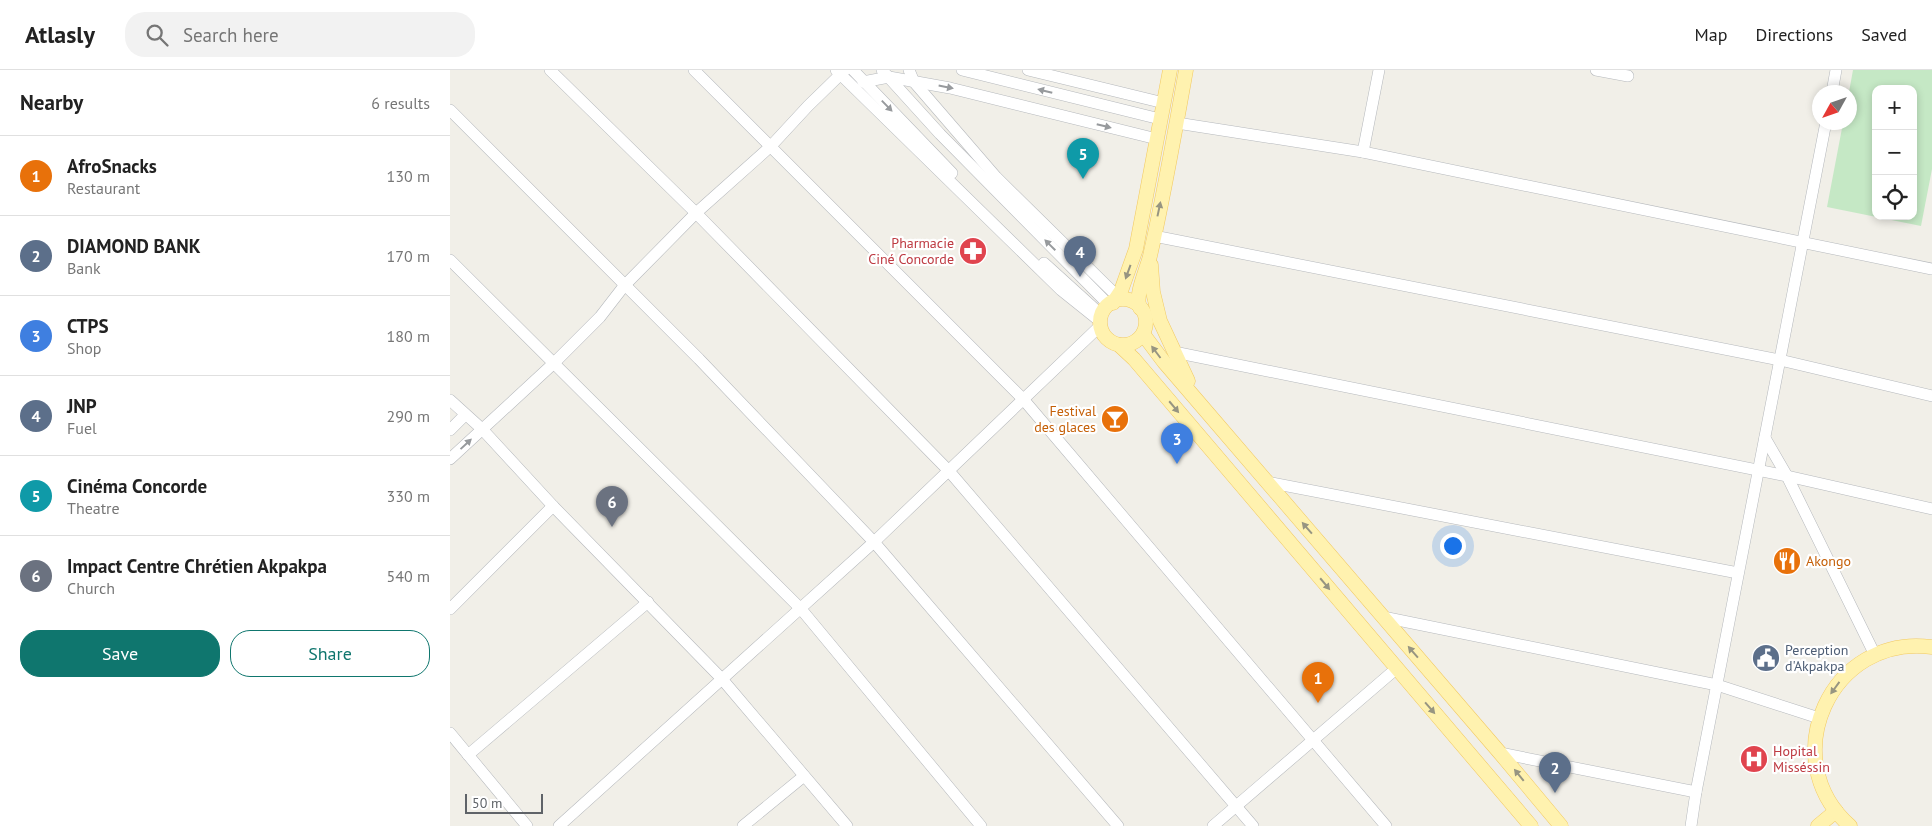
<!DOCTYPE html>
<meta charset="utf-8">
<style>
body{margin:0;font-family:"PT Sans",sans-serif;background:#f2f2f2;color:#222}
.controls{position:absolute;right:15px;top:15px;display:grid;overflow:hidden;border-radius:10px;box-shadow:0 2px 8px #0003}
.controls button{width:45px;height:45px;display:grid;place-items:center;padding:0;border:0;border-bottom:1px solid #e0e0e0;background:#fff;color:#222;font:25px sans-serif}
.compass{position:absolute;left:1362px;top:15px;width:45px;height:45px;border-radius:50%;background:#fff;box-shadow:0 2px 8px #0003;rotate:230deg}
.scale{position:absolute;left:15px;bottom:12px;width:78px;box-sizing:border-box;padding-left:5px;border:2px solid #5f6368;border-top:0;font-size:14px;line-height:18px;white-space:nowrap;color:#5f6368;-webkit-text-stroke:4px #fff;paint-order:stroke}
.you{position:absolute;left:1002px;top:475px;width:18px;height:18px;margin:-12px;border:4px solid #fff;border-radius:50%;background:#1a73e8;box-shadow:0 0 0 8px #1a73e833}
.badge{display:grid;place-items:center;width:32px;height:32px;border-radius:50%;background:#0f766e;color:#fff;font-size:16px;font-weight:700}
.pin{position:absolute;translate:-50% -41px;filter:drop-shadow(0 1px 2px #0008)}
.pin::after{content:'';position:absolute;top:26px;width:18px;height:15px;background:inherit;clip-path:polygon(0 0,100% 0,50% 100%)}
.list{margin:0;padding:0;list-style:none}
h2{display:flex;justify-content:space-between;align-items:center;height:65px;margin:0;padding:0 20px;font-size:21px}
h2 small{font-size:16px;font-weight:400;color:#767676}
.list li{display:grid;grid-template-columns:32px 1fr auto;gap:15px;align-items:center;box-sizing:border-box;height:80px;padding:0 20px;border-top:1px solid #e0e0e0}
.list b{display:block;font-size:19px;white-space:nowrap}
.list p{margin:0;font-size:16px;white-space:nowrap;color:#767676}
.list em{font-size:16px;font-style:normal;color:#767676}
.actions{display:flex;gap:10px;padding:15px 20px}
.actions a{flex:1;padding:11px 0;border:1px solid #0f766e;border-radius:20px;text-align:center;font-size:18px;color:#0f766e}
.actions .main{background:#0f766e;color:#fff}
.icon{flex:none;width:28px;height:28px;fill:none;stroke:currentColor;stroke-width:2;stroke-linecap:round;stroke-linejoin:round}
.map{position:relative;flex:none;width:1482px;height:756px;overflow:hidden}
header{display:flex;align-items:center;gap:30px;box-sizing:border-box;height:70px;padding:0 25px;background:#fff;border-bottom:1px solid #e0e0e0}
header strong{font-size:24px}
nav{display:flex;gap:28px;margin-inline-start:auto;font-size:18px}
.search{width:350px;height:45px;background:#f2f2f2;display:flex;align-items:center;gap:12px;box-sizing:border-box;padding:0 18px;border-radius:20px;color:#767676;font-size:19px}
main{display:flex}
aside{flex:1;background:#fff}
.map>svg:first-child{display:block}
.green{fill:#c5e8c5;fill-rule:evenodd}
.lines{fill:none;stroke-linecap:round;stroke-linejoin:round}
.minor-casing{stroke:#b5b8bc;stroke-width:12}
.major-casing{stroke:#f2c960;stroke-width:15}
.minor{stroke:#fff;stroke-width:11}
.major{stroke:#fff2af;stroke-width:14}
.oneway{fill:#979a9d}
.oneway2{fill:#979581}
.labels{text-anchor:middle;dominant-baseline:central;stroke-width:4.5;stroke-linejoin:round;paint-order:stroke}
.health-label{font-size:14px;fill:#be3a42;stroke:#fff;text-anchor:end}
.food-label{font-size:14px;fill:#c56008;stroke:#fff;text-anchor:end}
.service-label{font-size:14px;fill:#4e5e75;stroke:#fff;text-anchor:start}
</style>
<header>
<strong>Atlasly</strong>
<div class="search"><svg class="icon" aria-label="search" viewBox="0 0 24 24"><circle cx="10" cy="10" r="6"/><path d="M15 15l6 6"/></svg>Search here</div>
<nav><a>Map</a><a>Directions</a><a>Saved</a></nav>
</header>
<main>
<aside>
<h2>Nearby<small>6 results</small></h2>
<ul class="list">
<li><span class="badge" style="background:#e8710a">1</span><div><b>AfroSnacks</b><p>Restaurant</p></div><em>130 m</em></li>
<li><span class="badge" style="background:#5c6f8a">2</span><div><b>DIAMOND BANK</b><p>Bank</p></div><em>170 m</em></li>
<li><span class="badge" style="background:#3f7fe0">3</span><div><b>CTPS</b><p>Shop</p></div><em>180 m</em></li>
<li><span class="badge" style="background:#5c6f8a">4</span><div><b>JNP</b><p>Fuel</p></div><em>290 m</em></li>
<li><span class="badge" style="background:#0f9aa8">5</span><div><b>Cinéma Concorde</b><p>Theatre</p></div><em>330 m</em></li>
<li><span class="badge" style="background:#6b7280">6</span><div><b>Impact Centre Chrétien Akpakpa</b><p>Church</p></div><em>540 m</em></li>
</ul>
<div class="actions"><a class="main">Save</a><a>Share</a></div>
</aside>
<div class="map">
<svg width="1482" height="756" viewBox="0 0 1482 756">
<rect width="100%" height="100%" fill="#f1efe8"/>
<!-- green -->
<path class="green" d="M 1403,0 L 1482,0 L 1482,99 L 1471,156 L 1377,137 L 1393,53 L 1400,52 L 1399,22 ZM 1426,19 L 1463,19 L 1463,146 L 1426,146 Z"/>
<g class="lines">
<defs>
<g id="minor">
<path d="M 100,0 L 246,143 L 499,401 L 803,756"/>
<path d="M 244,0 L 573,329 L 936,756"/>
<path d="M 386,0 L 611,220 L 651,252"/>
<path d="M 403,0 L 502,103"/>
<path d="M 432,0 L 490,64 L 659,235"/>
<path d="M 459,0 L 464,12 L 546,107 L 668,227"/>
<path d="M 512,0 L 710,49"/>
<path d="M 578,0 L 714,33"/>
<path d="M 1146,0 L 1178,6"/>
<path d="M 413,12 L 439,7 L 500,18 L 707,69"/>
<path d="M 1382,22 L 1386,0"/>
<path d="M 0,40 L 249,289 L 424,472 L 668,756"/>
<path d="M 727,53 L 913,82 L 1482,199"/>
<path d="M 913,82 L 929,0"/>
<path d="M 704,166 L 1330,290 L 1482,326"/>
<path d="M 0,190 L 351,539 L 531,756"/>
<path d="M 594,193 L 647,241"/>
<path d="M 724,282 L 1337,406 L 1482,439"/>
<path d="M 0,330 L 32,359 L 103,436 L 272,609 L 397,756"/>
<path d="M 0,360 L 15,345"/>
<path d="M 1315,368 L 1337,406 L 1425,585"/>
<path d="M 0,389 L 104,293 L 150,247 L 174,216 L 246,143 L 321,76 L 358,36 L 395,0"/>
<path d="M 817,412 L 1288,503"/>
<path d="M 0,539 L 103,436"/>
<path d="M 933,547 L 1267,615 L 1369,648"/>
<path d="M 0,663 L 77,756"/>
<path d="M 1050,683 L 1246,722"/>
<path d="M 18,685 L 198,532"/>
<path d="M 109,756 L 424,472 L 651,255"/>
<path d="M 293,756 L 354,706"/>
<path d="M 763,756 L 947,598"/>
<path d="M 1241,756 L 1246,722 L 1376,52"/>
</g>
<g id="major">
<path d="M 701,195 L 703,222 L 710,251 L 738,311"/>
<circle cx="673" cy="252" r="23"/>
<path d="M 663,233 L 671,221 L 686,179 L 720,0"/>
<path d="M 690,238 C 684,226 697,199 700,186 C 714,125 725,62 736,0"/>
<path d="M 693,264 L 714,292 L 1050,683 L 1111,756"/>
<path d="M 669,275 L 684,289 L 1081,756"/>
<path d="M 1368,756 L 1386,741"/>
<path d="M 1400,756 C 1324,689 1381,563 1482,577"/>
</g>
</defs>
<!-- minor casing -->
<use href="#minor" class="minor-casing"/>
<!-- major casing -->
<use href="#major" class="major-casing"/>
<!-- minor -->
<use href="#minor" class="minor"/>
<!-- major -->
<use href="#major" class="major"/>
</g>
<!-- one-way arrows -->
<defs><path id="oneway-solid" d="M-6-.8H1V-3.2L6.5 0L1 3.2V.8H-6Z" transform="scale(1.25)"/></defs>
<g class="oneway">
<use href="#oneway-solid" transform="translate(496 17) rotate(11)"/>
<use href="#oneway-solid" transform="translate(595 21) rotate(-166)"/>
<use href="#oneway-solid" transform="translate(437 36) rotate(46)"/>
<use href="#oneway-solid" transform="translate(654 56) rotate(14)"/>
<use href="#oneway-solid" transform="translate(600 175) rotate(-135)"/>
<use href="#oneway-solid" transform="translate(16 374) rotate(-43)"/>
</g>
<g class="oneway2">
<use href="#oneway-solid" transform="translate(709 139) rotate(-78)"/>
<use href="#oneway-solid" transform="translate(678 202) rotate(110)"/>
<use href="#oneway-solid" transform="translate(706 282) rotate(-127)"/>
<use href="#oneway-solid" transform="translate(724 337) rotate(50)"/>
<use href="#oneway-solid" transform="translate(857 458) rotate(-131)"/>
<use href="#oneway-solid" transform="translate(875 514) rotate(50)"/>
<use href="#oneway-solid" transform="translate(963 582) rotate(-131)"/>
<use href="#oneway-solid" transform="translate(1385 618) rotate(126)"/>
<use href="#oneway-solid" transform="translate(980 638) rotate(49)"/>
<use href="#oneway-solid" transform="translate(1069 705) rotate(-129)"/>
</g>
<!-- icons -->
<defs>
<symbol id="pharmacy-disc" viewBox="-11 -11 22 22"><circle r="9.5" fill="#e0444e" stroke="#fff"/><path d="M-2-6h4v4h4v4h-4v4h-4v-4h-4v-4h4Z" fill="#fff"/></symbol>
<symbol id="bar-disc" viewBox="-11 -11 22 22"><circle r="9.5" fill="#e8710a" stroke="#fff"/><path d="M-6-5H6L.8 .8V4.5H3.5V6h-7V4.5H-.8V.8Z" fill="#fff"/></symbol>
<symbol id="restaurant-disc" viewBox="-11 -11 22 22"><circle r="9.5" fill="#e8710a" stroke="#fff"/><path d="M-5-6h1v4h1v-4h1v4h1v-4h1v5L-1.5 .5V6h-2V.5L-5-1ZM5-6V6H3V1.5H1.5Q1.5-4 5-6Z" fill="#fff"/></symbol>
<symbol id="civic-disc" viewBox="-11 -11 22 22"><circle r="9.5" fill="#5c6f8a" stroke="#fff"/><path d="M-.6-6.5H3V-4.5H.6V-3L4-1V1h2V6H-6V1h2V-1L-.6-3ZM-1.2 2.5V6h2.4V2.5Z" fill="#fff"/></symbol>
<symbol id="hospital-disc" viewBox="-11 -11 22 22"><circle r="9.5" fill="#e0444e" stroke="#fff"/><path d="M-5-5h3v3.5h4V-5h3V5h-3V1.5h-4V5h-3Z" fill="#fff"/></symbol>
</defs>
<g fill-rule="evenodd">
<use href="#pharmacy-disc" x="507" y="165" width="32" height="32"/>
<use href="#bar-disc" x="649" y="333" width="32" height="32"/>
<use href="#restaurant-disc" x="1321" y="475" width="32" height="32"/>
<use href="#civic-disc" x="1300" y="572" width="32" height="32"/>
<use href="#hospital-disc" x="1288" y="673" width="32" height="32"/>
</g>
<g class="labels">
<!-- health labels -->
<g class="health-label">
<text x="504" y="173">Pharmacie<tspan x="504" dy="16">Ciné Concorde</tspan></text>
<text x="1323" y="681" text-anchor="start">Hopital<tspan x="1323" dy="16">Misséssin</tspan></text>
</g>
<!-- food labels -->
<g class="food-label">
<text x="646" y="341">Festival<tspan x="646" dy="16">des glaces</tspan></text>
<text x="1356" y="491" text-anchor="start">Akongo</text>
</g>
<!-- service labels -->
<g class="service-label">
<text x="1335" y="580">Perception<tspan x="1335" dy="16">d'Akpakpa</tspan></text>
</g>
</g>
</svg>
<div class="controls">
<button>+</button>
<button>−</button>
<button><svg class="icon" aria-label="locate" viewBox="0 0 24 24"><circle cx="12" cy="12" r="6"/><path d="M12 2v4M12 18v4M2 12h4M18 12h4"/></svg></button>
</div>
<svg class="compass" viewBox="-18 -18 36 36"><path d="M0-13l5 13h-10z" fill="#e53935"/><path d="M0 13l5-13h-10z" fill="#767676"/></svg>
<div class="scale">50 m</div>
<div class="you"></div>
<div class="pin badge" style="left:868px;top:633px;background:#e8710a">1</div>
<div class="pin badge" style="left:1105px;top:723px;background:#5c6f8a">2</div>
<div class="pin badge" style="left:727px;top:394px;background:#3f7fe0">3</div>
<div class="pin badge" style="left:630px;top:207px;background:#5c6f8a">4</div>
<div class="pin badge" style="left:633px;top:109px;background:#0f9aa8">5</div>
<div class="pin badge" style="left:162px;top:457px;background:#6b7280">6</div>
</div>
</main>
